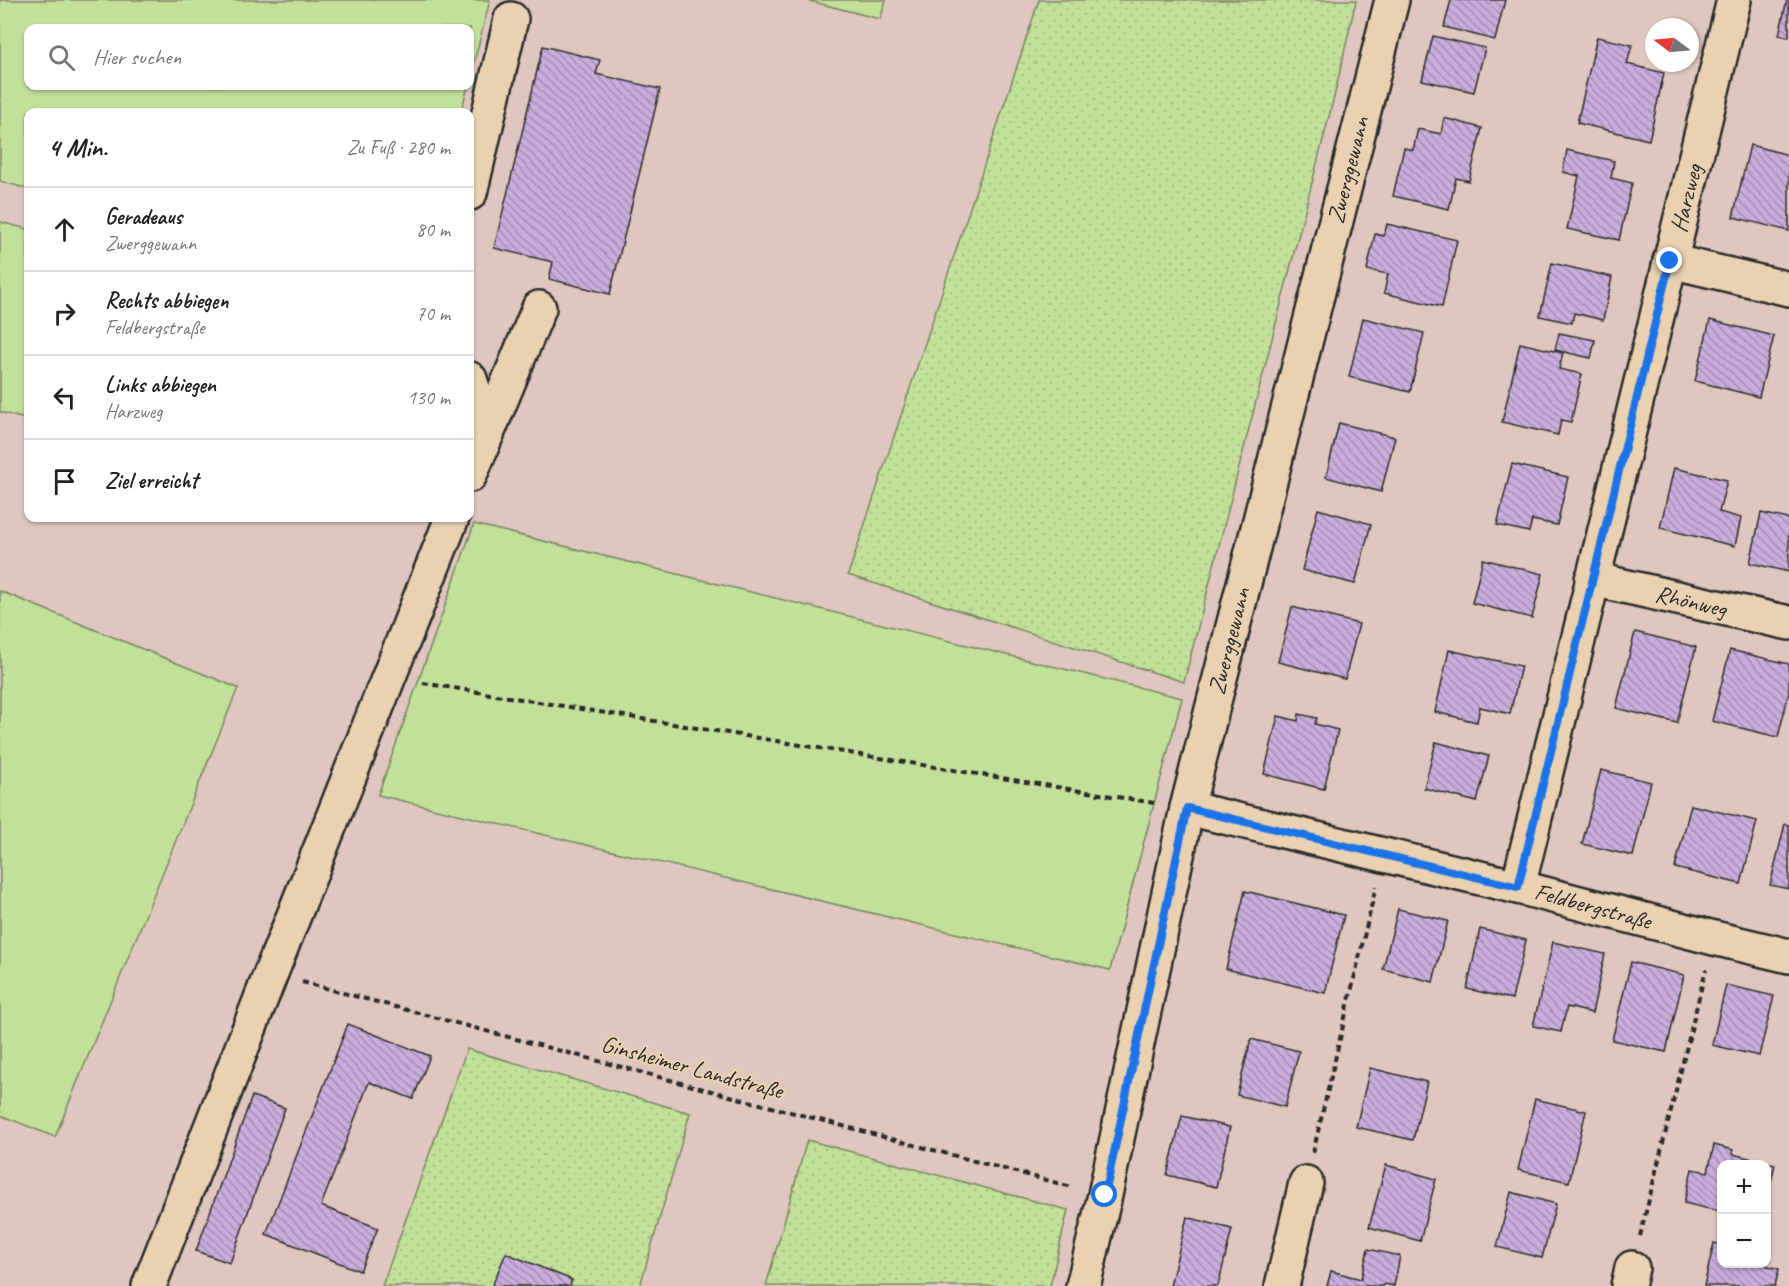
<!DOCTYPE html>
<html lang="de">
<meta charset="utf-8">
<style>
body{margin:0;font-family:Caveat,sans-serif;background:#f6f6f6;color:#202124}
.controls{position:absolute;right:18px;bottom:18px;display:grid;overflow:hidden;border-radius:12px;box-shadow:0 2px 4px #0004}
.controls button{width:54px;height:54px;display:grid;place-items:center;padding:0;border:0;border-bottom:2px solid #e0e0e0;background:#fff;color:#202124;font:30px sans-serif}
.compass{position:absolute;left:1645px;top:18px;width:54px;height:54px;border-radius:50%;background:#fff;box-shadow:0 2px 4px #0004;rotate:286deg}
.stop{position:absolute;width:18px;height:18px;margin:-14px;border:4px solid #1a73e8;border-radius:50%;background:#fff}
.stop.end{background:#1a73e8;border-color:#fff;box-shadow:0 2px 6px #0008}
.list{margin:0;padding:0;list-style:none}
h2{display:flex;justify-content:space-between;align-items:center;height:78px;margin:0;padding:0 24px;font-size:26px}
h2 small{font-size:20px;font-weight:400;color:#757577}
.list li{display:grid;grid-template-columns:39px 1fr auto;gap:18px;align-items:center;box-sizing:border-box;height:84px;padding:0 24px;border-top:2px solid #e0e0e0}
.list b{display:block;font-size:22px;white-space:nowrap}
.list p{margin:0;font-size:20px;white-space:nowrap;color:#757577}
.list em{font-size:20px;font-style:normal;color:#757577}
.icon{flex:none;width:33px;height:33px;fill:none;stroke:currentColor;stroke-width:2;stroke-linecap:round;stroke-linejoin:round}
.map{position:relative;flex:none;width:1789px;height:1286px;overflow:hidden}
.search{position:absolute;background:#fff;box-shadow:0 2px 4px #0004;left:24px;top:24px;width:450px;height:66px;display:flex;align-items:center;gap:15px;box-sizing:border-box;padding:0 21px;border-radius:12px;color:#757577;font-size:22px}
.panel{position:absolute;background:#fff;box-shadow:0 2px 4px #0004;left:24px;top:108px;width:450px;height:414px;border-radius:12px}
.map>svg:first-child{display:block}
.grass{fill:url(#grass-dots);stroke:#768662;stroke-width:1.5}
.garden{fill:#c2e099;stroke:#768662;stroke-width:1.5}
.building{fill:url(#building-back-hatch);stroke:#2b2b2b;stroke-width:1.5}
.lines{fill:none;stroke-linecap:round;stroke-linejoin:round}
.minor-casing{stroke:#2b2b2b;stroke-width:38}
.path{stroke:#2b2b2b;stroke-width:4;stroke-dasharray:6 4.5;stroke-linecap:butt}
.minor{stroke:#e9d1b1;stroke-width:33}
.route{stroke:#1a73e8;stroke-width:8}
.labels{text-anchor:middle;dominant-baseline:central;stroke-width:4.5;stroke-linejoin:round;paint-order:stroke}
.street-label{font-size:24px;fill:#2b2b2b;stroke:#e9d1b1}
</style>
<div class="map">
<svg width="1789" height="1286" viewBox="0 0 1789 1286">
<defs>
<pattern id="grass-dots" width="8" height="8" patternUnits="userSpaceOnUse" patternTransform="scale(1.5)"><rect width="8" height="8" fill="#c2e099"/><path d="M2 2h.1M6 6h.1" fill="none" stroke="#a7c084" stroke-width="1.8" stroke-linecap="round"/></pattern>
<pattern id="building-back-hatch" width="6" height="6" patternUnits="userSpaceOnUse" patternTransform="scale(1.5)"><rect width="6" height="6" fill="#c9addb"/><path d="M-1 5l2 2M0 0l6 6M5-1l2 2" fill="none" stroke="#a38db2"/></pattern>
</defs>
<rect width="100%" height="100%" fill="#dfc6be"/>
<filter id="ink" filterUnits="userSpaceOnUse"><feTurbulence type="fractalNoise" baseFrequency=".0167" numOctaves="2"/><feDisplacementMap in="SourceGraphic" scale="12" xChannelSelector="R" yChannelSelector="G"/><feConvolveMatrix kernelMatrix="1 2 1 2 8 2 1 2 1" color-interpolation-filters="sRGB"/></filter>
<g filter="url(#ink)">
<!-- grass -->
<g class="grass">
<path d="M 1039,0 L 1356,0 L 1335,93 L 1184,682 L 848,575 Z"/>
<path d="M 467,1049 L 690,1113 L 640,1286 L 382,1286 Z"/>
<path d="M 807,1140 L 1068,1210 L 1050,1286 L 766,1286 Z"/>
</g>
<!-- garden -->
<g class="garden">
<path d="M 0,0 L 490,0 L 470,78 L 470,28 L 28,28 L 28,86 L 468,86 L 461,112 L 28,112 L 28,189 L 0,181 Z"/>
<path d="M 806,0 L 886,0 L 880,19 Z"/>
<path d="M 0,222 L 28,229 L 28,420 L 0,412 Z"/>
<path d="M 474,524 L 1182,698 L 1110,970 L 378,795 Z"/>
<path d="M 0,591 L 238,688 L 55,1137 L 0,1115 Z"/>
</g>
<!-- building -->
<g class="building">
<path d="M 1451,0 L 1505,0 L 1495,40 L 1444,27 Z"/>
<path d="M 1787,0 L 1789,0 L 1789,37 L 1779,35 Z"/>
<path d="M 1433,36 L 1485,48 L 1474,92 L 1422,80 Z"/>
<path d="M 1597,37 L 1632,45 L 1627,64 L 1664,73 L 1649,140 L 1577,123 Z"/>
<path d="M 543,46 L 600,60 L 596,74 L 660,89 L 610,294 L 549,279 L 553,262 L 494,248 Z"/>
<path d="M 1444,118 L 1482,128 L 1469,181 L 1456,178 L 1449,209 L 1393,196 L 1404,148 L 1413,150 L 1418,129 L 1441,134 Z"/>
<path d="M 1750,145 L 1789,155 L 1789,231 L 1733,217 Z"/>
<path d="M 1567,150 L 1614,161 L 1611,178 L 1632,183 L 1619,240 L 1567,229 L 1579,176 L 1563,172 Z"/>
<path d="M 1387,224 L 1457,240 L 1442,307 L 1384,293 L 1388,274 L 1367,270 L 1375,234 L 1384,236 Z"/>
<path d="M 1552,263 L 1612,277 L 1603,320 L 1574,313 L 1572,323 L 1540,316 Z"/>
<path d="M 1363,318 L 1424,333 L 1410,392 L 1349,377 Z"/>
<path d="M 1710,320 L 1774,336 L 1759,397 L 1695,381 Z"/>
<path d="M 1559,333 L 1595,340 L 1591,358 L 1555,350 Z"/>
<path d="M 1520,343 L 1563,353 L 1559,369 L 1582,374 L 1571,422 L 1561,420 L 1558,435 L 1502,422 Z"/>
<path d="M 1339,423 L 1395,437 L 1381,492 L 1326,477 Z"/>
<path d="M 1512,464 L 1568,477 L 1557,525 L 1532,520 L 1529,532 L 1497,525 Z"/>
<path d="M 1674,468 L 1727,480 L 1719,512 L 1741,518 L 1735,546 L 1660,528 Z"/>
<path d="M 1318,509 L 1371,524 L 1355,584 L 1302,570 Z"/>
<path d="M 1761,513 L 1789,519 L 1789,572 L 1750,563 Z"/>
<path d="M 1483,559 L 1543,574 L 1532,618 L 1472,603 Z"/>
<path d="M 1292,607 L 1359,624 L 1345,679 L 1278,662 Z"/>
<path d="M 1635,632 L 1696,647 L 1677,723 L 1616,708 Z"/>
<path d="M 1449,650 L 1521,666 L 1510,714 L 1480,707 L 1477,722 L 1435,712 Z"/>
<path d="M 1730,650 L 1789,664 L 1789,692 L 1778,737 L 1712,721 Z"/>
<path d="M 1299,714 L 1317,718 L 1315,724 L 1338,730 L 1324,789 L 1264,774 L 1278,716 L 1298,721 Z"/>
<path d="M 1436,742 L 1489,756 L 1477,802 L 1424,788 Z"/>
<path d="M 1601,770 L 1651,782 L 1633,856 L 1582,844 Z"/>
<path d="M 1691,805 L 1757,821 L 1741,884 L 1675,868 Z"/>
<path d="M 1785,824 L 1789,825 L 1789,889 L 1770,885 Z"/>
<path d="M 1245,891 L 1344,915 L 1325,993 L 1226,969 Z"/>
<path d="M 1398,909 L 1448,921 L 1433,982 L 1383,969 Z"/>
<path d="M 1480,929 L 1526,940 L 1512,999 L 1467,989 Z"/>
<path d="M 1553,942 L 1605,954 L 1592,1013 L 1567,1007 L 1561,1032 L 1533,1026 Z"/>
<path d="M 1631,962 L 1684,975 L 1666,1052 L 1612,1040 Z"/>
<path d="M 1726,985 L 1774,996 L 1759,1056 L 1712,1045 Z"/>
<path d="M 348,1024 L 430,1056 L 413,1099 L 369,1082 L 321,1206 L 378,1228 L 360,1271 L 266,1234 Z"/>
<path d="M 1251,1039 L 1299,1051 L 1285,1107 L 1237,1095 Z"/>
<path d="M 1370,1068 L 1427,1082 L 1413,1140 L 1356,1127 Z"/>
<path d="M 252,1096 L 285,1108 L 230,1263 L 196,1251 Z"/>
<path d="M 1535,1099 L 1586,1111 L 1569,1182 L 1518,1170 Z"/>
<path d="M 1182,1116 L 1230,1127 L 1216,1187 L 1167,1175 Z"/>
<path d="M 1714,1145 L 1733,1150 L 1732,1154 L 1775,1164 L 1766,1203 L 1766,1164 L 1722,1164 L 1722,1212 L 1684,1203 L 1692,1169 L 1708,1172 Z"/>
<path d="M 1386,1165 L 1436,1179 L 1420,1241 L 1369,1227 Z"/>
<path d="M 1511,1192 L 1556,1204 L 1542,1258 L 1497,1247 Z"/>
<path d="M 1187,1217 L 1232,1229 L 1218,1286 L 1170,1286 Z"/>
<path d="M 1714,1243 L 1722,1245 L 1722,1264 L 1761,1264 L 1779,1269 L 1775,1286 L 1704,1286 Z"/>
<path d="M 1368,1249 L 1400,1256 L 1394,1286 L 1384,1284 L 1383,1286 L 1327,1286 L 1331,1271 L 1361,1279 Z"/>
<path d="M 506,1253 L 572,1280 L 570,1286 L 492,1286 Z"/>
</g>
<g class="lines">
<defs>
<g id="minor">
<path d="M 470,193 L 511,19"/>
<path d="M 1670,261 L 1789,289"/>
<path d="M 470,379 L 487,433"/>
<path d="M 470,475 L 539,308"/>
<path d="M 1592,579 L 1789,623"/>
<path d="M 1187,808 L 1518,887 L 1714,938 L 1789,956"/>
<path d="M 1518,887 L 1734,0"/>
<path d="M 149,1286 L 271,973 L 452,518"/>
<path d="M 1083,1286 L 1105,1195 L 1187,808 L 1392,0"/>
<path d="M 1282,1286 L 1306,1183"/>
<path d="M 1628,1286 L 1632,1268"/>
</g>
</defs>
<!-- minor casing -->
<use href="#minor" class="minor-casing"/>
<!-- path -->
<g class="path">
<path d="M 423,683 L 1154,803"/>
<path d="M 302,982 L 1072,1187"/>
<path d="M 1313,1153 L 1376,886"/>
<path d="M 1640,1236 L 1706,969"/>
</g>
<!-- minor -->
<use href="#minor" class="minor"/>
</g>
</g>
<g class="lines" filter="url(#ink)">
<!-- route -->
<path class="route" d="M 1105,1195 L 1187,808 L 1518,887 L 1670,261"/>
</g>
<g class="labels">
<!-- street labels -->
<g class="street-label">
<text transform="translate(1348 170) rotate(-76)">Zwerggewann</text>
<text transform="translate(1686 198) rotate(-76)">Harzweg</text>
<text transform="translate(1691 601) rotate(13)">Rhönweg</text>
<text transform="translate(1229 641) rotate(-76)">Zwerggewann</text>
<text transform="translate(1593 906) rotate(15)">Feldbergstraße</text>
<text transform="translate(692 1067) rotate(15)">Ginsheimer Landstraße</text>
</g>
</g>
</svg>
<div class="controls">
<button>+</button>
<button>−</button>
</div>
<svg class="compass" viewBox="-18 -18 36 36"><path d="M0-13l5 13h-10z" fill="#e53935"/><path d="M0 13l5-13h-10z" fill="#757577"/></svg>
<div class="stop" style="left:1105px;top:1195px"></div>
<div class="stop end" style="left:1670px;top:261px"></div>
<div class="search"><svg class="icon" aria-label="search" viewBox="0 0 24 24"><circle cx="10" cy="10" r="6"/><path d="M15 15l6 6"/></svg>Hier suchen</div>
<section class="panel">
<h2>4 Min.<small>Zu Fuß · 280 m</small></h2>
<ul class="list">
<li><svg class="icon" aria-label="ahead" viewBox="0 0 24 24"><path d="M12 20V5M6 11l6-6 6 6"/></svg><div><b>Geradeaus</b><p>Zwerggewann</p></div><em>80 m</em></li>
<li><svg class="icon" aria-label="right" viewBox="0 0 24 24"><path d="M7 20v-9h11M14 6l5 5-5 5"/></svg><div><b>Rechts abbiegen</b><p>Feldbergstraße</p></div><em>70 m</em></li>
<li><svg class="icon" aria-label="left" viewBox="0 0 24 24"><path d="M17 20v-9H6M10 6l-5 5 5 5"/></svg><div><b>Links abbiegen</b><p>Harzweg</p></div><em>130 m</em></li>
<li><svg class="icon" aria-label="arrive" viewBox="0 0 24 24"><path d="M6 21V4h12l-3 4 3 4H6"/></svg><div><b>Ziel erreicht</b></div></li>
</ul>
</section>
</div>
